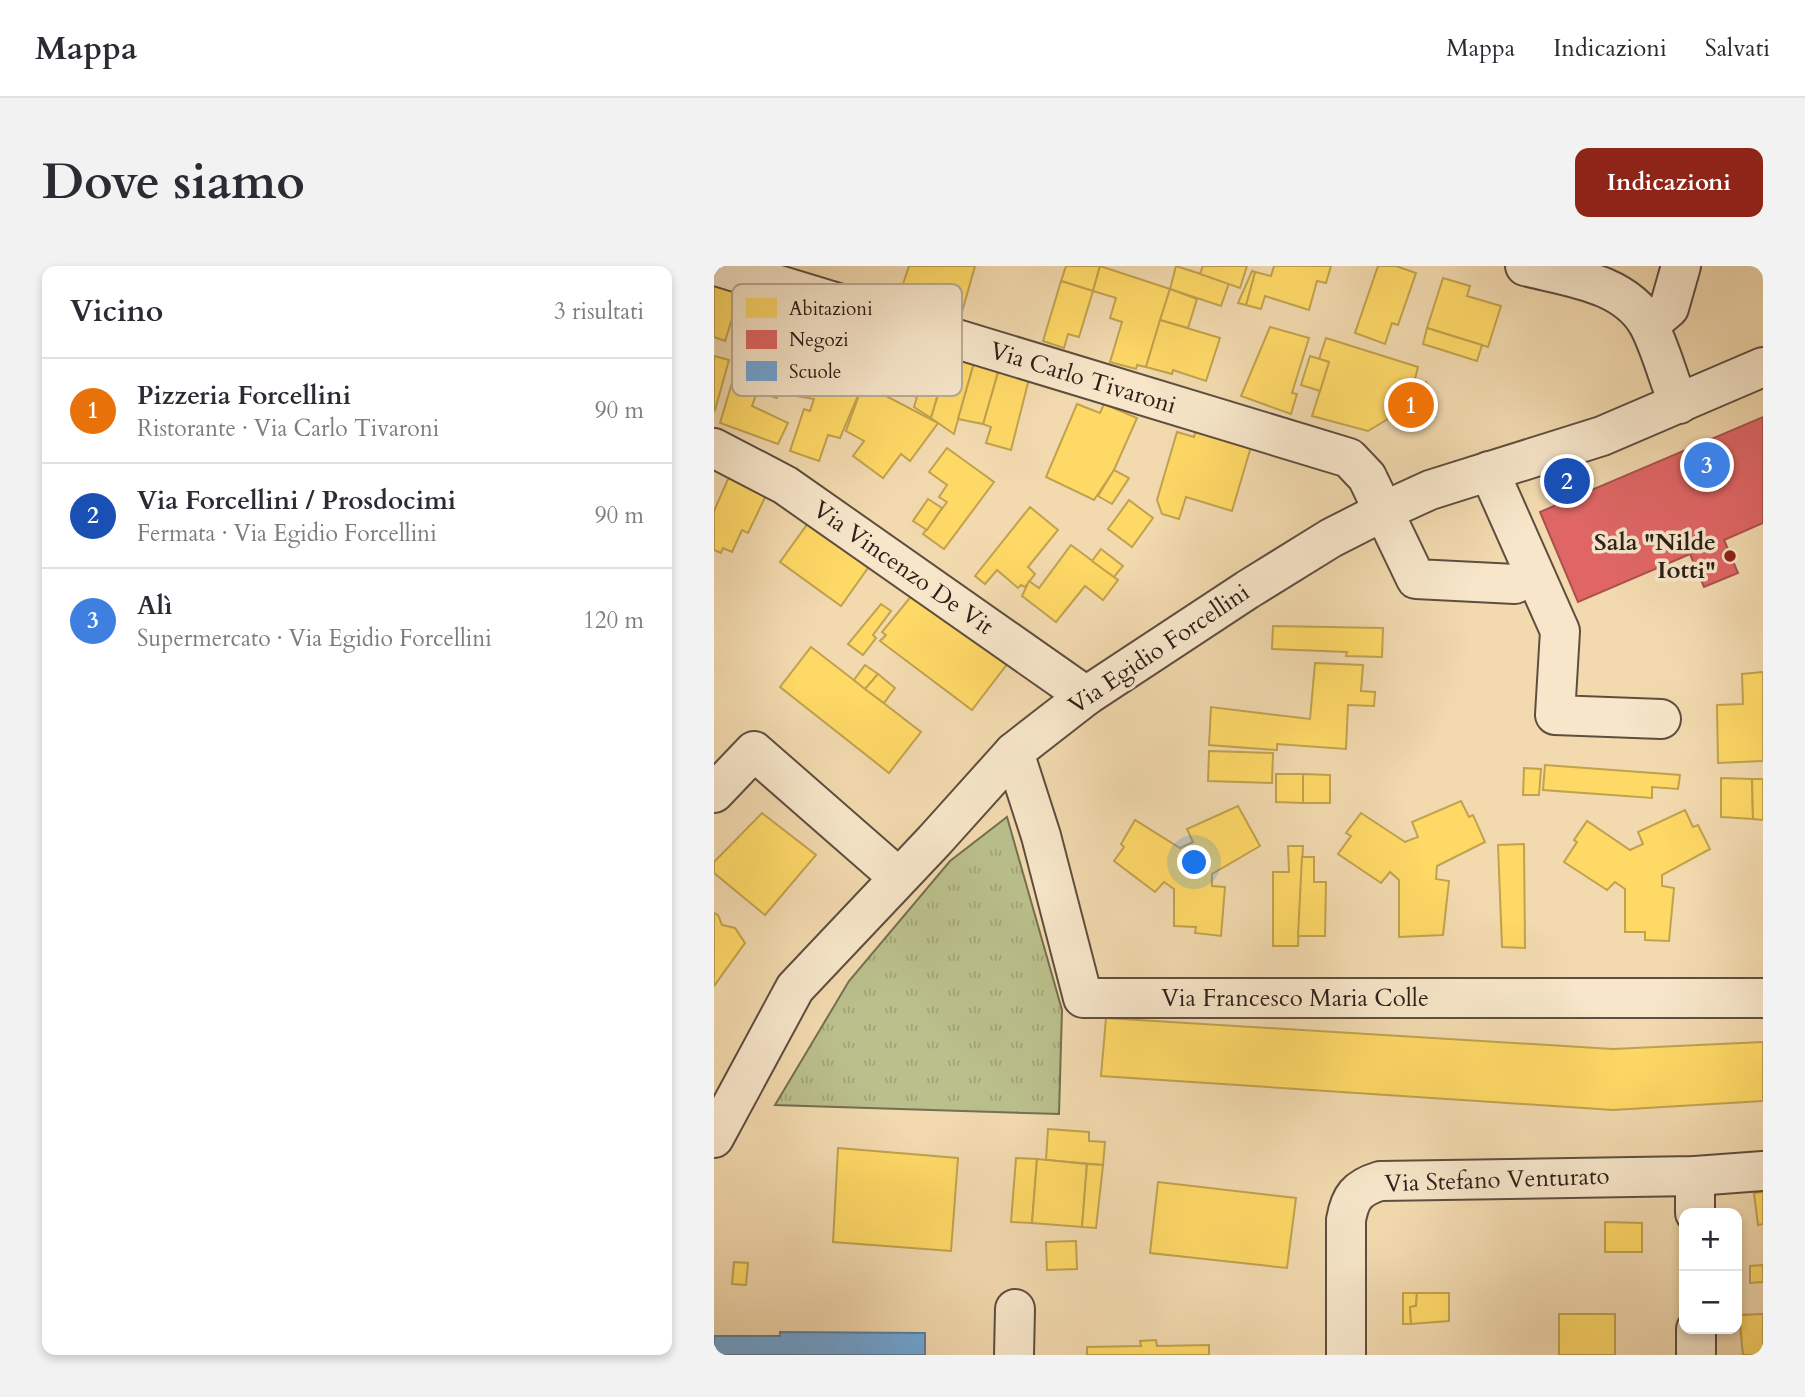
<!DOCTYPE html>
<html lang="it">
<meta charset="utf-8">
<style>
body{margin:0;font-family:Cardo,serif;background:#f2f2f3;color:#2b2b33}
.controls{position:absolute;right:21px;bottom:21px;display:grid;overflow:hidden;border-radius:14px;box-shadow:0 4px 10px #0003}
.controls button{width:63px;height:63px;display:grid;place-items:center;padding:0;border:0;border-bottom:2px solid #e1e1e2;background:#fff;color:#2b2b33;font:35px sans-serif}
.you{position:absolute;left:481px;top:597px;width:24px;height:24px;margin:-18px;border:5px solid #fff;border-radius:50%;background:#1a73e8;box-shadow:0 0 0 10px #1a73e833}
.badge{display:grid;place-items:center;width:46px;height:46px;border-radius:50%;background:#8f2418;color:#fff;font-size:23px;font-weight:700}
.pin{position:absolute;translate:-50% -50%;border:4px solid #fff;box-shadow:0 2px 7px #0006}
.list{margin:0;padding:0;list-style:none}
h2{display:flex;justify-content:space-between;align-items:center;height:91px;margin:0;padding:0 28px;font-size:30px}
h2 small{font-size:23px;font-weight:400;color:#7c7c81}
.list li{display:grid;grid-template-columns:46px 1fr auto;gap:21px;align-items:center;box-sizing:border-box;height:105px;padding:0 28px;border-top:2px solid #e1e1e2}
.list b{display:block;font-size:26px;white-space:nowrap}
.list p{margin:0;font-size:23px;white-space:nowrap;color:#7c7c81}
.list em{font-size:23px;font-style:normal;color:#7c7c81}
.map{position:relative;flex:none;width:1049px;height:1089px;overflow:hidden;border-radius:14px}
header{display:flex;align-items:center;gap:42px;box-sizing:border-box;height:98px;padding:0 35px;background:#fff;border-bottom:2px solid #e1e1e2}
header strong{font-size:33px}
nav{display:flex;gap:38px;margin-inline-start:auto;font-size:24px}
.intro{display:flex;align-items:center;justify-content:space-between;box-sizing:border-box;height:168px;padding:0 42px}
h1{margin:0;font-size:49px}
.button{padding:18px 32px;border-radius:14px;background:#8f2418;color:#fff;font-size:24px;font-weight:700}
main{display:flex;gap:42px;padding:0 42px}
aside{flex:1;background:#fff;border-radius:14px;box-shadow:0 4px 10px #0003}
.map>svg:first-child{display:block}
.grass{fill:url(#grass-tufts);stroke:#747052;stroke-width:2}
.homes{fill:#ffd966;stroke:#c0a24f;stroke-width:2}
.shops{fill:#e06666;stroke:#aa514f;stroke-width:2}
.schools{fill:#6fa8dc;stroke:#5b7fa2;stroke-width:2}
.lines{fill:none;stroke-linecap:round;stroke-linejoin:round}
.minor-casing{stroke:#5e4e3f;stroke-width:42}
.minor{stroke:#f7e6ca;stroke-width:38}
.poi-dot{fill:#8f2418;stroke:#f7e6ca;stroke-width:2.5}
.labels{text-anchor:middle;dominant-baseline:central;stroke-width:7;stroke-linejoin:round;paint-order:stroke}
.street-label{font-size:24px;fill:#2d201a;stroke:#f7e6ca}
.poi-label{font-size:24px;font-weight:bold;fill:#2d201a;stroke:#f7e6ca;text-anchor:end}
.key{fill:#f7e6ca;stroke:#baab95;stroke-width:2}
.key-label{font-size:19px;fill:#2d201a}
</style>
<header>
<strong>Mappa</strong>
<nav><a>Mappa</a><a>Indicazioni</a><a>Salvati</a></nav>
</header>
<div class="intro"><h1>Dove siamo</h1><a class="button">Indicazioni</a></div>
<main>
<aside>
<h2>Vicino<small>3 risultati</small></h2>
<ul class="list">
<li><span class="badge" style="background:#e8710a">1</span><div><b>Pizzeria Forcellini</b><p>Ristorante · Via Carlo Tivaroni</p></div><em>90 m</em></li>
<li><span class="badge" style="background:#1a4fb4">2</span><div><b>Via Forcellini / Prosdocimi</b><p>Fermata · Via Egidio Forcellini</p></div><em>90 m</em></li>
<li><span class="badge" style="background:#3f7fe0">3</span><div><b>Alì</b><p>Supermercato · Via Egidio Forcellini</p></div><em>120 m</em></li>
</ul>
</aside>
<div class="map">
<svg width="1049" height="1089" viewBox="0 0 1049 1089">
<defs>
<pattern id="grass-tufts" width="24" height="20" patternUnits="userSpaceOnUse" patternTransform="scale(1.75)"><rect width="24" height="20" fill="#babf8b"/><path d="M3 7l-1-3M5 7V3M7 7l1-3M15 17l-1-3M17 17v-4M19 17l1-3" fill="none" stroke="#a0a477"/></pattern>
</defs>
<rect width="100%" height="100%" fill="#f2d9ae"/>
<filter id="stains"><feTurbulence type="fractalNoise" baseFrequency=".00286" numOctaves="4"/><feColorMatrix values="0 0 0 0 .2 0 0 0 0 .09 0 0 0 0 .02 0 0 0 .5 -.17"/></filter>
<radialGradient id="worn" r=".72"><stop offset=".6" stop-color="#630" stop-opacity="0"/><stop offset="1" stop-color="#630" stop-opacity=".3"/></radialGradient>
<!-- grass -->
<path class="grass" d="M 293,551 L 348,744 L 345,848 L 61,839 L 135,715 L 236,595 Z"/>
<!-- homes -->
<g class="homes">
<path d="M 195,0 L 261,0 L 248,46 L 185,30 Z"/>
<path d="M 352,0 L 386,0 L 379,25 L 347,15 Z"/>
<path d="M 386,0 L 456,23 L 432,101 L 423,99 L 422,103 L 396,96 L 408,56 L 396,52 L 402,32 L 379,25 Z"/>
<path d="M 462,0 L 515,17 L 507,40 L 456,23 Z"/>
<path d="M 489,0 L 533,0 L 526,22 L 486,8 Z"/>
<path d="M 560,0 L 617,0 L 612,17 L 603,15 L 595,44 L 551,30 L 547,43 L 532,39 L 541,6 L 557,10 Z"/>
<path d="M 664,0 L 682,0 L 702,7 L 684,59 L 678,57 L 671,78 L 641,67 Z"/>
<path d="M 538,5 L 541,6 L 532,39 L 524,37 Z"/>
<path d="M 729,12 L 756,20 L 753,30 L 787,40 L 774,81 L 713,62 Z"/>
<path d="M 0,14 L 37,25 L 28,55 L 18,53 L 11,75 L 0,71 Z"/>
<path d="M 347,15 L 379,25 L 365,71 L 354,68 L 350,82 L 329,75 Z"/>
<path d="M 456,23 L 483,33 L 474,62 L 446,54 Z"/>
<path d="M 446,54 L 506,72 L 492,115 L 459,104 L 458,108 L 432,101 Z"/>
<path d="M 193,61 L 239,76 L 217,152 L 200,141 L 203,131 L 162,119 L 169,92 L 183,97 Z"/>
<path d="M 556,61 L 595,72 L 578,127 L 583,128 L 577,148 L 527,130 Z"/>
<path d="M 713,62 L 768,79 L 763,95 L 709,78 Z"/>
<path d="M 612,72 L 704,101 L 699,121 L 712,116 L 717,127 L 654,165 L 598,150 L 615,96 L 605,93 Z"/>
<path d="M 29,80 L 48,86 L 37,124 L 43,126 L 38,140 L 74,157 L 64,178 L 6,157 Z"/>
<path d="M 48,86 L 149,118 L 126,172 L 114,169 L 105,195 L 76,185 L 90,143 L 96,145 L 100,133 L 65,127 L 63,132 L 37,124 Z"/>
<path d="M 236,89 L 260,97 L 240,168 L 217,152 Z"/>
<path d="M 0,90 L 15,94 L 1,144 L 0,143 Z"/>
<path d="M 596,90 L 615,96 L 606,125 L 587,119 Z"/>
<path d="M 288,92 L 318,101 L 297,184 L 272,177 L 277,161 L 269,158 Z"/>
<path d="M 260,97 L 284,106 L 269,158 L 244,153 Z"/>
<path d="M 149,118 L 224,157 L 196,195 L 187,188 L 169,212 L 139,190 L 150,175 L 132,165 Z"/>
<path d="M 363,138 L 386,147 L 390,138 L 423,152 L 400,204 L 380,234 L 332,211 Z"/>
<path d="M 484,157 L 539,174 L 518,245 L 472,231 L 465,253 L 448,248 L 443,234 L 463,166 L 480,171 Z"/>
<path d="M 233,182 L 280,216 L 230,283 L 209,268 L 233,236 L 225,231 L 233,219 L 215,206 Z"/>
<path d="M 18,204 L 56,221 L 34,267 L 28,264 L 18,286 L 9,282 L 7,287 L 0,284 L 0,245 Z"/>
<path d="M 400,204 L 415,212 L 398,238 L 384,230 Z"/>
<path d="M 214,233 L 228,242 L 213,264 L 199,255 Z"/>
<path d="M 415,234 L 439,252 L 418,281 L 394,263 Z"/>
<path d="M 316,241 L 344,264 L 314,301 L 321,308 L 311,321 L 307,319 L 304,322 L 283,304 L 271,318 L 261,310 Z"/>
<path d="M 100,249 L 161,292 L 127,340 L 66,296 Z"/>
<path d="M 357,279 L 404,314 L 389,334 L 371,320 L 342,356 L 308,330 L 315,315 L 325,322 Z"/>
<path d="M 387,283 L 409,300 L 400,311 L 378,295 Z"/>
<path d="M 203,323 L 297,393 L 258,444 L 166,375 L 172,369 L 168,366 Z"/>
<path d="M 167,338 L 177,345 L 159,369 L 162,372 L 149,389 L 134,378 Z"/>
<path d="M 559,360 L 669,362 L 668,391 L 632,390 L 633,386 L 558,383 Z"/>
<path d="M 97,381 L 207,466 L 175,507 L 66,421 Z"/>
<path d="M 601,397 L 649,399 L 647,425 L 661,426 L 660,440 L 634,439 L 632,483 L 563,478 L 563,484 L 495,479 L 497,441 L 596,453 Z"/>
<path d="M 151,399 L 164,408 L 151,423 L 140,414 Z"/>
<path d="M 1049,406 L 1049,495 L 1004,497 L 1003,439 L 1029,438 L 1028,408 Z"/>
<path d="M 164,408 L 181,422 L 170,437 L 151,423 Z"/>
<path d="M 495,485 L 559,487 L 558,517 L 494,515 Z"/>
<path d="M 831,499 L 966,509 L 964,523 L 938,521 L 938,532 L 829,524 Z"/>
<path d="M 810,502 L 827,503 L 825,529 L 809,529 Z"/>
<path d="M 562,508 L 589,508 L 589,537 L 562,536 Z"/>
<path d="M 589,508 L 616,509 L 616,537 L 589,537 Z"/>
<path d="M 1007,512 L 1038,513 L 1039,553 L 1007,551 Z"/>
<path d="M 1038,513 L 1049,513 L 1049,554 L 1039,553 Z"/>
<path d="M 747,535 L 755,551 L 759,549 L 771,576 L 723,600 L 722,613 L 735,615 L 729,669 L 685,671 L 685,614 L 676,606 L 667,617 L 624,588 L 637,570 L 632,567 L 647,547 L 691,576 L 704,571 L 698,556 Z"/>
<path d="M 524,540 L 546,580 L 498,608 L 498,620 L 511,621 L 507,670 L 481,667 L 482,661 L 460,660 L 460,623 L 450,616 L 441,626 L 400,595 L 410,581 L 407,578 L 421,554 L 466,582 L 479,576 L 473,563 Z"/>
<path d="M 971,544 L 979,561 L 984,559 L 996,583 L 948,609 L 948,620 L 960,622 L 955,675 L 931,674 L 931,666 L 911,666 L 911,623 L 901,616 L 893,624 L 850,596 L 863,576 L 860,574 L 873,555 L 916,584 L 929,578 L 924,566 Z"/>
<path d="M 48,547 L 102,589 L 51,649 L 0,607 L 0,596 Z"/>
<path d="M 810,578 L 811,682 L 788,681 L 784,579 Z"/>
<path d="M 574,580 L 589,580 L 584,680 L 559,680 L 559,606 L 575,606 Z"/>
<path d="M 588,591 L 600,591 L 600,616 L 612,616 L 611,670 L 584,670 Z"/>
<path d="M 0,647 L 4,649 L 8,659 L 21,662 L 31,677 L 0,720 Z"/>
<path d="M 392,752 L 899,783 L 1049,776 L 1049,835 L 899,844 L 387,810 Z"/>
<path d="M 334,863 L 375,866 L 375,875 L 391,876 L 389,899 L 332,894 Z"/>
<path d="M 124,882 L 244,892 L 237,985 L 119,976 Z"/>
<path d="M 302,892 L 323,893 L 318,957 L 297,956 Z"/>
<path d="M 323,893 L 373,898 L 368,961 L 318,957 Z"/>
<path d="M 373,898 L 389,899 L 382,962 L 368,961 Z"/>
<path d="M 444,916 L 582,932 L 573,1002 L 436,987 Z"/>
<path d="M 1049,926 L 1049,958 L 1044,959 L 1040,927 Z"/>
<path d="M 891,956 L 928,957 L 928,986 L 891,986 Z"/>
<path d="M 362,975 L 363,1003 L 333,1004 L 332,976 Z"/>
<path d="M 20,996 L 34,997 L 32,1019 L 18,1018 Z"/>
<path d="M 1049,999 L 1049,1016 L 1036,1017 L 1036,1000 Z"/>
<path d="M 689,1027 L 703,1027 L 702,1040 L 696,1041 L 697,1058 L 689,1058 Z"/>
<path d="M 703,1027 L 735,1027 L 735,1055 L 697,1058 L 696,1041 L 702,1040 Z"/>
<rect x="845" y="1048" width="56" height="41"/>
<path d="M 1049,1048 L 1049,1089 L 1029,1089 L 1025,1049 Z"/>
<path d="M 442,1074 L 443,1080 L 495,1079 L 495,1089 L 373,1089 L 373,1081 L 427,1080 L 426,1075 Z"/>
</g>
<!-- shops -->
<path class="shops" d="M 1049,151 L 1049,257 L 1010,274 L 1024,307 L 990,321 L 976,288 L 864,336 L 826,246 Z"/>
<!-- schools -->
<path class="schools" d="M 66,1066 L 211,1067 L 211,1089 L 0,1089 L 0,1070 L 66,1070 Z"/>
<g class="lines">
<defs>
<g id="minor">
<path d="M 2,0 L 635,192 L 653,211 L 702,313 L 801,318 L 820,308"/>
<path d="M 811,0 C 853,11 910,16 934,58 C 947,82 954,113 965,138"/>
<path d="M 935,59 L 955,42 L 967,0"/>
<path d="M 0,182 L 71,219 L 372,430"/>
<path d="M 775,205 L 846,365 L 841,449 L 947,453"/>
<path d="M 300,486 L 327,570 L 369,732 L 1049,732"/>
<path d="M 0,527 L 40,485 L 184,611"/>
<path d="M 0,872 L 81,722 L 220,575 L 300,486 L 372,430 L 533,324 L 617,272 L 670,245 L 716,224 L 888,170 L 1049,101"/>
<path d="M 981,910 L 981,947"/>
<path d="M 982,1063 L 982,1089"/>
<path d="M 300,1089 L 301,1043"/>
<path d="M 632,1089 L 632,954 C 636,931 643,922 666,915 L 981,910 L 1049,905"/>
</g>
</defs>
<!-- minor casing -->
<use href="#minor" class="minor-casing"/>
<!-- minor -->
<use href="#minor" class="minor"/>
</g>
<!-- markers -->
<circle class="poi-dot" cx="1016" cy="290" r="7"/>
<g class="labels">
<!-- street labels -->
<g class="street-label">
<text transform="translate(369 112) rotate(17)">Via Carlo Tivaroni</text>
<text transform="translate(189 302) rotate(35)">Via Vincenzo De Vit</text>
<text transform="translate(445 383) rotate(-34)">Via Egidio Forcellini</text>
<text x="581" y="732">Via Francesco Maria Colle</text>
<text transform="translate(783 914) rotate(-2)">Via Stefano Venturato</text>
</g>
<!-- poi labels -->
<g class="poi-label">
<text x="1002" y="276">Sala "Nilde<tspan x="1002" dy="28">Iotti"</tspan></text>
</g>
</g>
<!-- legend -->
<rect x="18" y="18" width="230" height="112" rx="10" class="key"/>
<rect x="32" y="32" width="31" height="20" fill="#ffd966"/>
<rect x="32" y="64" width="31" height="19" fill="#e06666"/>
<rect x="32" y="95" width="31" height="20" fill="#6fa8dc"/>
<g class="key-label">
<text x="75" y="49">Abitazioni</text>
<text x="75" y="80">Negozi</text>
<text x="75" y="112">Scuole</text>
</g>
<rect width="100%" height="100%" filter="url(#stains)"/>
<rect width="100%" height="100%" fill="url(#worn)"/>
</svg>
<div class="controls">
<button>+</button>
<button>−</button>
</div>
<div class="you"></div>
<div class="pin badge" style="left:697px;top:139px;background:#e8710a">1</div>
<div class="pin badge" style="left:853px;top:215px;background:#1a4fb4">2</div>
<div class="pin badge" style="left:993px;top:199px;background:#3f7fe0">3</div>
</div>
</main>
